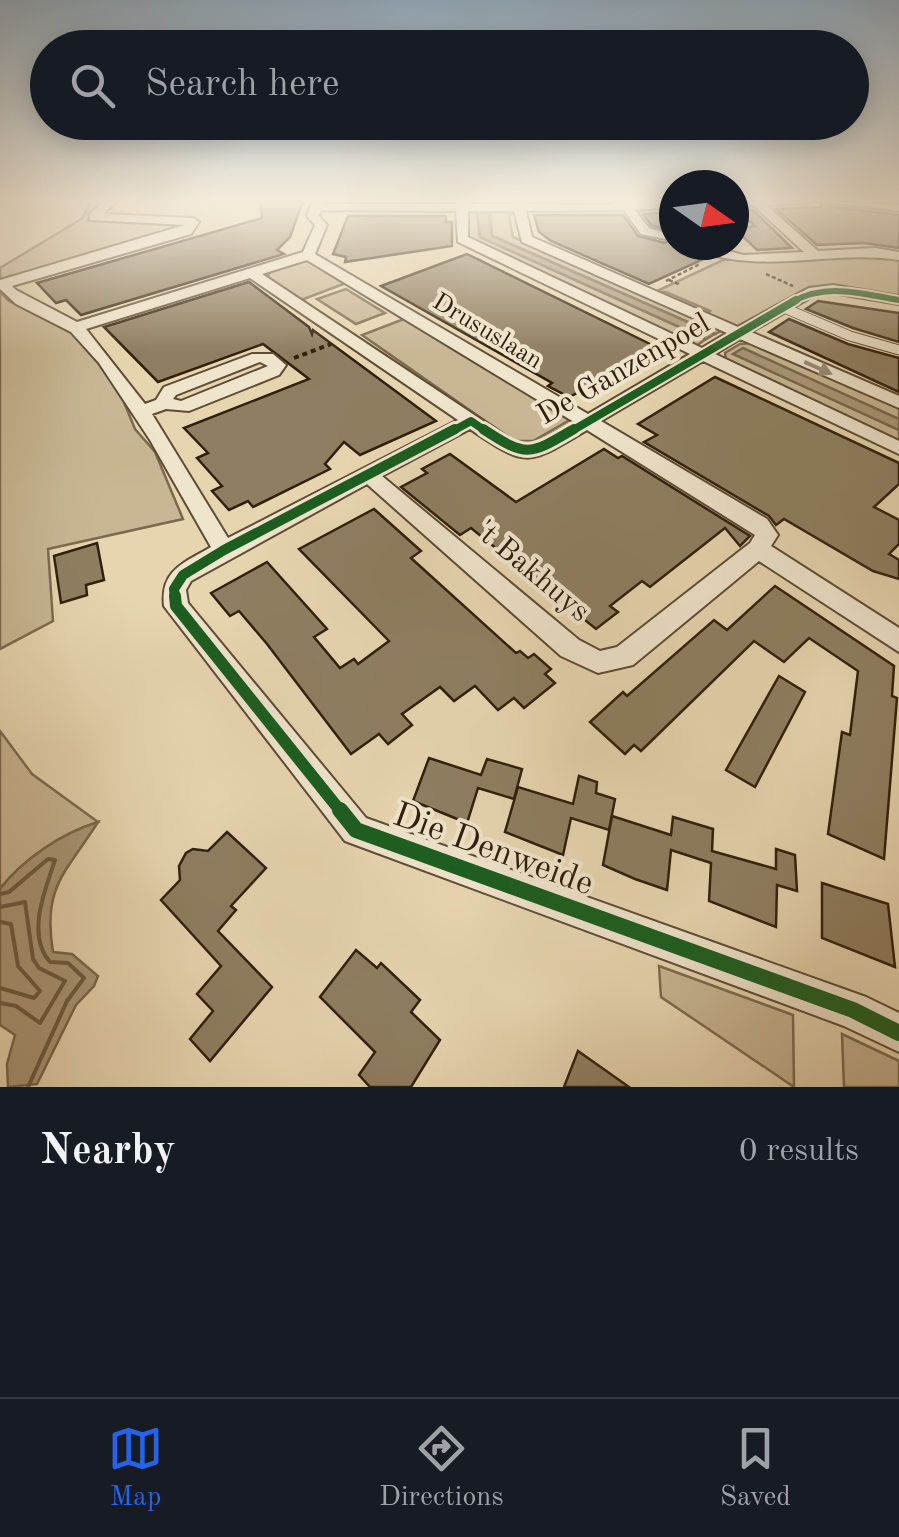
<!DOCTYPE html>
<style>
body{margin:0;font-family:"Old Standard TT",serif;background:#242831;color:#f1f3f6}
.compass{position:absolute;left:659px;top:170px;width:90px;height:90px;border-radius:50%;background:#171b24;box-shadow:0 5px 25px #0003;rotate:104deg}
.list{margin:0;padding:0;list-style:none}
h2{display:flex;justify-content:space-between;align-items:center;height:130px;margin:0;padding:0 40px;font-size:42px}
h2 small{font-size:32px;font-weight:400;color:#9ea1a6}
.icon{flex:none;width:55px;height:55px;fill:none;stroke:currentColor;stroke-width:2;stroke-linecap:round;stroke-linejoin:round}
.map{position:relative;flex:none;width:899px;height:1087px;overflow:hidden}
.search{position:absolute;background:#171b24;box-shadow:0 5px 25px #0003;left:30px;right:30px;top:30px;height:110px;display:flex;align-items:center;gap:25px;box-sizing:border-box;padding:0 35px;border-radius:55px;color:#9ea1a6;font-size:38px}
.sheet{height:310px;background:#171b24}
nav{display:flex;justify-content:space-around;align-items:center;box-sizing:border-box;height:140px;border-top:2px solid #363941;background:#171b24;font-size:28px;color:#9ea1a6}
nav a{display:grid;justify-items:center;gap:5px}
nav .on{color:#2563eb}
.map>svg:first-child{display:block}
.green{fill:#c8b694;stroke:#7c6a50;stroke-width:2.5}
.water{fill:#a99778;stroke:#79674c;stroke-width:2.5}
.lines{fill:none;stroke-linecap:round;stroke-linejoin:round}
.shore{stroke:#6c5b42;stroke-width:4}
.building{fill:#8f7e61;stroke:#301f0b;stroke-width:2.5}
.lane-casing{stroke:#5e4c34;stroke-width:11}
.street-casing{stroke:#5e4c34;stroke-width:4}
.path-far1{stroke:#301f0b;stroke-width:2.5;stroke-dasharray:4 2.5;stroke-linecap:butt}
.path{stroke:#301f0b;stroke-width:4;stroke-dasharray:5 4;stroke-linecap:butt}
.lane{stroke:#efe4cc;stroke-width:9}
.street{fill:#efe4cc;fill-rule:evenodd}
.cycleway-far4-casing{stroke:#efe4cc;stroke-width:10}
.cycleway-far3-casing{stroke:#efe4cc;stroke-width:12}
.cycleway-far2-casing{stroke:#efe4cc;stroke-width:16}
.cycleway-far1-casing{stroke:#efe4cc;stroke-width:19}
.cycleway-casing{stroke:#efe4cc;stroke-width:22}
.cycleway-far4{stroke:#1b5e20;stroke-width:6}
.cycleway-far3{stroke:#1b5e20;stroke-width:8}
.cycleway-far2{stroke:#1b5e20;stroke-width:10}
.cycleway-far1{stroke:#1b5e20;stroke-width:12}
.cycleway{stroke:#1b5e20;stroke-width:16}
.oneway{fill:#998b75}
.labels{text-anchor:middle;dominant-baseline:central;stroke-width:8;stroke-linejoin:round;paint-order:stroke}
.far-street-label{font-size:25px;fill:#301f0b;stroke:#efe4cc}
.street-label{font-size:30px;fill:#301f0b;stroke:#efe4cc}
.near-street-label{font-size:35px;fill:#301f0b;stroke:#efe4cc}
</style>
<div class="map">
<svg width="899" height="1087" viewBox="0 0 899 1087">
<rect width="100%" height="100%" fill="#e7d5b0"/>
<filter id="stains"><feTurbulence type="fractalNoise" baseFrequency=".002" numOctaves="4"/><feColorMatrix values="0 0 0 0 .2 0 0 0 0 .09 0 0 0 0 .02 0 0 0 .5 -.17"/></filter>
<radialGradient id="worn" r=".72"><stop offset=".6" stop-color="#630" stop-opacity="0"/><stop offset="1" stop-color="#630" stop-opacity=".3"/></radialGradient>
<!-- green -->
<g class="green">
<path d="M 91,200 L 105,200 L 87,220 L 188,221 L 180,230 L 0,279 L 0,268 L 83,218 Z"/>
<path d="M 491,211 L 514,213 L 509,216 L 513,237 L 723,330 L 715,334 L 491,235 Z"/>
<path d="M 466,213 L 477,213 L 480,237 L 706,339 L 696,346 L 468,239 Z"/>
<path d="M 859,254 L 899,259 L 899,298 L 838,287 L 809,287 L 734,328 L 705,316 L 710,311 L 666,292 L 655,292 L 723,260 Z"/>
<path d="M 305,259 L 346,283 L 301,300 L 267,278 L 271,270 Z"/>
<path d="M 346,289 L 385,313 L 356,324 L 317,299 Z"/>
<path d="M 0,292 L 9,301 L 74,333 L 85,346 L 119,390 L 135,429 L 155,452 L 183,519 L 48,549 L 53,621 L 0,649 Z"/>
<path d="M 404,319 L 569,415 L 568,421 L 533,441 L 514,441 L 362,335 Z"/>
<path d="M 753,343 L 899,407 L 899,419 L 743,349 L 734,354 L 899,430 L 899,441 L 726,360 L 725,353 L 740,344 Z"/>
<path d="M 0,731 L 32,774 L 98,822 C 63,833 22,860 0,889 Z"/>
<path d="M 659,966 L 793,1015 L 794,1087 L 661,997 Z"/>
<path d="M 842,1034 L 899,1061 L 899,1087 L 844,1087 Z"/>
</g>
<!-- water -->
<g class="water">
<path d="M 477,213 L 489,213 L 492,236 L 715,334 L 706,339 L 480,237 Z"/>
<path d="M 743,348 L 899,419 L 899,430 L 733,354 Z"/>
<path d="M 98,822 C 66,873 42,886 53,952 L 72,954 L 98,976 L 94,986 L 76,1005 L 37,1084 L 8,1087 L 7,1064 L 15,1035 L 0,1025 L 0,889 C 23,859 62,833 98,822 Z"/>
</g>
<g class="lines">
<!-- shore -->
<g class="shore">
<path d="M 0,894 L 9,892 L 48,859 L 55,860 C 45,890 26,935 50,962 L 68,963 L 84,978 L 67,1001 L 28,1087"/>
<path d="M 0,907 L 25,902 L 33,959 L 39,968 L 65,981 L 40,1023 L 16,1006 L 0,1003"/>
<path d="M 0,922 L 11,924 L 18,966 L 40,991 L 34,998 L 0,988"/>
</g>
</g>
<!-- building -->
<g class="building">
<path d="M 822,200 L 835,207 L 899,215 L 899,248 L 864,243 L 817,245 L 776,209 L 821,207 Z"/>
<path d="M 260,201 L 303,201 L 290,237 L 277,250 L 284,254 L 81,315 L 66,300 L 56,303 L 37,283 L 262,218 Z"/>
<path d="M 737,210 L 753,210 L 792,248 L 757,250 L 735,229 L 755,226 Z"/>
<path d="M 674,212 L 674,245 L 688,245 L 691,252 L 708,257 L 649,284 L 551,241 L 539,232 L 534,215 L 623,215 L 638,236 L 665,243 L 670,239 L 669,231 L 651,225 L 643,214 Z"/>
<path d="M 348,216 L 446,216 L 446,222 L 452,222 L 452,246 L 345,262 L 346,257 L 333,254 Z"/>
<path d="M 467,254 L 650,344 L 657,350 L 652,353 L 655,354 L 569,397 L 548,386 L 552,383 L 381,286 Z"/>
<path d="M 249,282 L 309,327 L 312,334 L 313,330 L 436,421 L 360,455 L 344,442 L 325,464 L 330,469 L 253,507 L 248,501 L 229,510 L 212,491 L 222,486 L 197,458 L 208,453 L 184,428 L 309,379 L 263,344 L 158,382 L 104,327 Z"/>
<path d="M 818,301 L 899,313 L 899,342 L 853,328 L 806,309 Z"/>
<path d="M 789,319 L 848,344 L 899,358 L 899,392 L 769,332 Z"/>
<path d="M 715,377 L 899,463 L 899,484 L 874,507 L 899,520 L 899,544 L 889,554 L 899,560 L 899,579 L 873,571 L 784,519 L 776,525 L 769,516 L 644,442 L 657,435 L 638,424 Z"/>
<path d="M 604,449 L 618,458 L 622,456 L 750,536 L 740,546 L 725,528 L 650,587 L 642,581 L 610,606 L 618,612 L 596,629 L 471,528 L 460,535 L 401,487 L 427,473 L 422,469 L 450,454 L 516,502 Z"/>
<path d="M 374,509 L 421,551 L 411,558 L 516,653 L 520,651 L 528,658 L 534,654 L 551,669 L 545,674 L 555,683 L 524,708 L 514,698 L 498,710 L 475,686 L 454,701 L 440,687 L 402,714 L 412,725 L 388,744 L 379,734 L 351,754 L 267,644 L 239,611 L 230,616 L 211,593 L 267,562 L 327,629 L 314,637 L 340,668 L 354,659 L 358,664 L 389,641 L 299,549 Z"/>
<path d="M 97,543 L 104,580 L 86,585 L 87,595 L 61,603 L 54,556 Z"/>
<path d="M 775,586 L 894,666 L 892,696 L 897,698 L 884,859 L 828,834 L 842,732 L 850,735 L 858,671 L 809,638 L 784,662 L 754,641 L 641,751 L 634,745 L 625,754 L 590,722 L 623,692 L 627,696 L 714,620 L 727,630 Z"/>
<path d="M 779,676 L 805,692 L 755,787 L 726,770 Z"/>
<path d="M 429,758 L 481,775 L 487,759 L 522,769 L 514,799 L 478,788 L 467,823 L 413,801 Z"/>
<path d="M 579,776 L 597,782 L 596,793 L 615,799 L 609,830 L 571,818 L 563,855 L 505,832 L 518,787 L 573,804 Z"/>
<path d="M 612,816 L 671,835 L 673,817 L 713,829 L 712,851 L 776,869 L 776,849 L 795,855 L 797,891 L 777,885 L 776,927 L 709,901 L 711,863 L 671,850 L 667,890 L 635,879 L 603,865 Z"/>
<path d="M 227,832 L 266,868 L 231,906 L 236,910 L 218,931 L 272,987 L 210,1061 L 190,1039 L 213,1011 L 197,994 L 221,966 L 161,900 L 180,880 L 179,866 L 186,853 L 193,849 L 208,851 Z"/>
<path d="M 822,883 L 888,904 L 895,967 L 822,938 Z"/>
<path d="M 356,950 L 377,968 L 381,963 L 420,1000 L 411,1012 L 440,1040 L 411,1087 L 370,1087 L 359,1075 L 375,1052 L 320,997 Z"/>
<path d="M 578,1051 L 629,1087 L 564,1087 Z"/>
</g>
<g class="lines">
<defs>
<path id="lane" d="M 782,307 L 850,336 L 899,350"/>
<g id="street">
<path d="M 105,200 L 117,200 L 104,214 L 193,218 L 199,222 L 191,234 L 12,286 L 16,290 L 77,322 L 303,252 L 315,225 L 307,216 L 313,200 L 325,200 L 323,204 L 456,204 L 456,200 L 468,200 L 468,204 L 513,204 L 512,200 L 524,200 L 525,204 L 606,205 L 628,200 L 630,203 L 674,201 L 674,207 L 635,210 L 649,228 L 666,233 L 666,239 L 641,234 L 624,210 L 526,211 L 532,237 L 738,327 L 809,288 L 833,285 L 899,296 L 899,304 L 833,293 L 813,296 L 751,332 L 899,396 L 899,408 L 740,339 L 715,354 L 899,441 L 899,454 L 703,361 L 601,421 L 767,519 L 778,535 L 771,546 L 899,628 L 899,652 L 759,561 L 633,665 L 598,673 L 561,656 L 367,484 L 191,581 L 186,590 L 188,603 L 366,818 L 866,997 L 899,1013 L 899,1052 L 844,1026 L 345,841 L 164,606 C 160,570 184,563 211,547 L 150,440 L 99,363 L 71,332 L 16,304 L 0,289 L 0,280 L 185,225 L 90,220 L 90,214 ZM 321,210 L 456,211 L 458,242 L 690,354 L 588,414 L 315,254 L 327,225 L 319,216 ZM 468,211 L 514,211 L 522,242 L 727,333 L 702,348 L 468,237 ZM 307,260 L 574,422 L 533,445 L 521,446 L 262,274 ZM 250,278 L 458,420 L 228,538 L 152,414 L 166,409 L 189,411 L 279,375 L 286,365 L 273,354 L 252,354 L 164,387 L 156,400 L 145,404 L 86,329 ZM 260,362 L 268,366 L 181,401 L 173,399 L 176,395 ZM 470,429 C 529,469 527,465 587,430 L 755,535 L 750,543 L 617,647 L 600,651 L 579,640 L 382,476 Z"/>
<path d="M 734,200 L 816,200 L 810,203 L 766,205 L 818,251 L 875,248 L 899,252 L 899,260 C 829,249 760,277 692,248 L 691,245 L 708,245 L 743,255 L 804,252 L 753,205 L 734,205 Z"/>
<path d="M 829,200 L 899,205 L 899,211 L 835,203 Z"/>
</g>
</defs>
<!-- lane casing -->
<use href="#lane" class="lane-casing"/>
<!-- street casing -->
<use href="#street" class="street-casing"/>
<!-- path-far1 -->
<g class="path-far1">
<path d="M 766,274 L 793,286"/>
<path d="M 669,280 L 681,285"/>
<path d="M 666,281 L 700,264"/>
</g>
<!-- path -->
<path class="path" d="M 294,358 L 331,344"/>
<!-- lane -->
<use href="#lane" class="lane"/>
<!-- street -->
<use href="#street" class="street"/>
<defs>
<path id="cycleway-far4" d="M 792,302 C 826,282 862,294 899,300"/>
<g id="cycleway-far3">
<path d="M 451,432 L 471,421 L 487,432"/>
<path d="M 570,432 L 796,300"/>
</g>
<g id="cycleway-far2">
<path d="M 483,429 C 527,458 530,455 574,429"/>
<path d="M 175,598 L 174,589 L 183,575 L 224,550 L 455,429"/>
</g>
<path id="cycleway-far1" d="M 175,596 L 176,606 L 342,813"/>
<path id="cycleway" d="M 340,810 L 356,830 L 853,1010 L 899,1033"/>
</defs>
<!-- cycleway-far4 casing -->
<use href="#cycleway-far4" class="cycleway-far4-casing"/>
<!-- cycleway-far3 casing -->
<use href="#cycleway-far3" class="cycleway-far3-casing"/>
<!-- cycleway-far2 casing -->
<use href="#cycleway-far2" class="cycleway-far2-casing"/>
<!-- cycleway-far1 casing -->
<use href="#cycleway-far1" class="cycleway-far1-casing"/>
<!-- cycleway casing -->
<use href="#cycleway" class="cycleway-casing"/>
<!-- cycleway-far4 -->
<use href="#cycleway-far4" class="cycleway-far4"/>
<!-- cycleway-far3 -->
<use href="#cycleway-far3" class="cycleway-far3"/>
<!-- cycleway-far2 -->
<use href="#cycleway-far2" class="cycleway-far2"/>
<!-- cycleway-far1 -->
<use href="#cycleway-far1" class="cycleway-far1"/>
<!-- cycleway -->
<use href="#cycleway" class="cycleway"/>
</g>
<!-- one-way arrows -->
<defs><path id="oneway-solid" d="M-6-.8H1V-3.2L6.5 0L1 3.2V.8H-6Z" transform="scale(2.5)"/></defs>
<use class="oneway" href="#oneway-solid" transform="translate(818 368) rotate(24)"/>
<!-- sky -->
<linearGradient id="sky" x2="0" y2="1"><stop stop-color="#8fa8bb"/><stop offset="0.57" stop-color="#f4ecdb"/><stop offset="1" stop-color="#f4ecdb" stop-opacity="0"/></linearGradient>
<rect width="899" height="352" fill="url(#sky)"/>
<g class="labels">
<!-- far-street labels -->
<g class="far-street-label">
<text transform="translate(487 332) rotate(31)">Drususlaan</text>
</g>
<!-- street labels -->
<g class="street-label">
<text transform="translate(624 370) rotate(-30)">De Ganzenpoel</text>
<text transform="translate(532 572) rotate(40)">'t Bakhuys</text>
</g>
<!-- near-street labels -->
<g class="near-street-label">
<text transform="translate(493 850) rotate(20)">Die Denweide</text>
</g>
</g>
<rect width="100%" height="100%" filter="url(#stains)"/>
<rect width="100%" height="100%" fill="url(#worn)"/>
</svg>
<svg class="compass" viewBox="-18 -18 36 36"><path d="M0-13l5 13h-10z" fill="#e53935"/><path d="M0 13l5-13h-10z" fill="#9ea1a6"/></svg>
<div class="search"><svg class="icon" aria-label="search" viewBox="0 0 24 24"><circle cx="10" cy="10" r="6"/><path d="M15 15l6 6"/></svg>Search here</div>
</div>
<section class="sheet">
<h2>Nearby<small>0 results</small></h2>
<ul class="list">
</ul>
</section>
<nav>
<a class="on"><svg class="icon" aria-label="map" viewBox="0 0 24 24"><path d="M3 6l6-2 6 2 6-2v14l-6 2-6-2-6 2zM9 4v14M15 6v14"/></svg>Map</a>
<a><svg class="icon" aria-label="directions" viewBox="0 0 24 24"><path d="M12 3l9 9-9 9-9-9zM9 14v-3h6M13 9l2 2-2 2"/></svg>Directions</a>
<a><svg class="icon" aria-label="saved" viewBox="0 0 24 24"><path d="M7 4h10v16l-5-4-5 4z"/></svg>Saved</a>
</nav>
